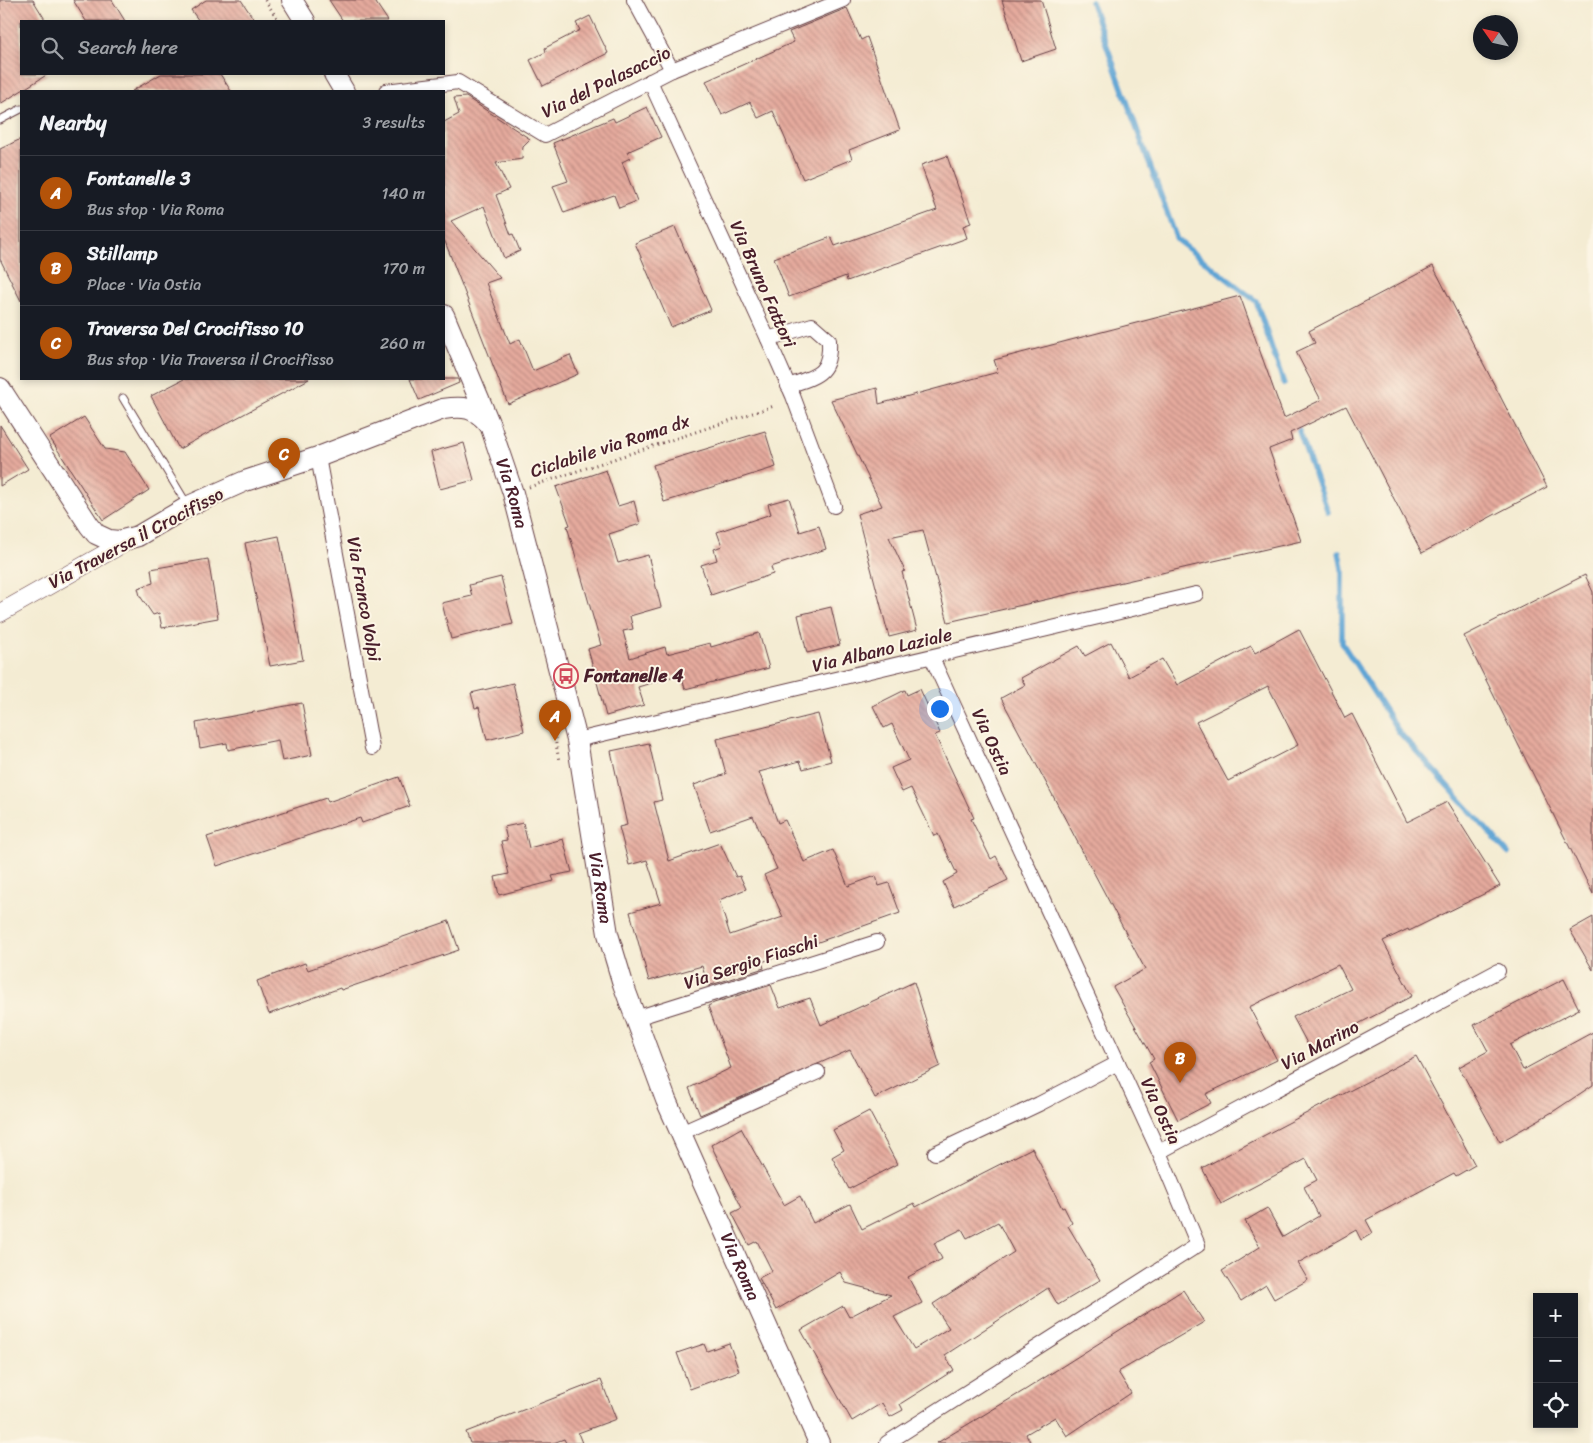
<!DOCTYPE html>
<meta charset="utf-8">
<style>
body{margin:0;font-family:Sriracha,sans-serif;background:#242831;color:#f1f3f6}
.controls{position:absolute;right:15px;bottom:15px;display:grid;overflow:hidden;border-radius:0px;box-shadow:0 2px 8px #0003}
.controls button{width:45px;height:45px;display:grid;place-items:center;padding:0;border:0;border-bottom:1px solid #363941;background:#171b24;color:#f1f3f6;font:25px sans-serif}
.compass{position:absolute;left:1473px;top:15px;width:45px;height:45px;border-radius:50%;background:#171b24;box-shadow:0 2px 8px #0003;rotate:304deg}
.you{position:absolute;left:939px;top:708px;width:18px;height:18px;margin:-12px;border:4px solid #fff;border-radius:50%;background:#1a73e8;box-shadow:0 0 0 8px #1a73e833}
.badge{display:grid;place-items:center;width:32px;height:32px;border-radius:50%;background:#b45309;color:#fff;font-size:16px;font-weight:700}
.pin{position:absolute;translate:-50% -41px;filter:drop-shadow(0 1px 2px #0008)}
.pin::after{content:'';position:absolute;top:26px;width:18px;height:15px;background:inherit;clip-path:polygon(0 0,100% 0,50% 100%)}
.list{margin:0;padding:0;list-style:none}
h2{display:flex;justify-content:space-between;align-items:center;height:65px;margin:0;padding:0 20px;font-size:21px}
h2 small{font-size:16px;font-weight:400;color:#9ea1a6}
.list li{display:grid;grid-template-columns:32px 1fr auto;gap:15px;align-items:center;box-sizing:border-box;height:75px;padding:0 20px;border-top:1px solid #363941}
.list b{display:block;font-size:19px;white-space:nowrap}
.list p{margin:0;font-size:16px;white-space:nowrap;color:#9ea1a6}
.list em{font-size:16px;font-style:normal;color:#9ea1a6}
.icon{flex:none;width:28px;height:28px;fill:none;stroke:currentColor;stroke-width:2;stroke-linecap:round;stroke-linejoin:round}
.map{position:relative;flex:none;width:1593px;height:1443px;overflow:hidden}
.search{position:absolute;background:#171b24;box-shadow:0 2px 8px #0003;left:20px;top:20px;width:425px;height:55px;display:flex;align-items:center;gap:12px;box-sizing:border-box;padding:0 18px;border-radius:0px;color:#9ea1a6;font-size:19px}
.panel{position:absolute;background:#171b24;box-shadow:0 2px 8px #0003;left:20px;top:90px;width:425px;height:290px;border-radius:0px}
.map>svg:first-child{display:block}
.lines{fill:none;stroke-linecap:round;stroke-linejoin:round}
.stream{stroke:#5fa4d4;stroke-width:5.5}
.building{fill:url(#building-back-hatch);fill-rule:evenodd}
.service-casing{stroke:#643e44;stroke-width:9}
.minor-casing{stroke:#643e44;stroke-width:16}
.tertiary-casing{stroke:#643e44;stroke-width:19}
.secondary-casing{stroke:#643e44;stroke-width:22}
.path{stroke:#643e44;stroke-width:3;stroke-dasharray:1 4;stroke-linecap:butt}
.service{stroke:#fff;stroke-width:7}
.minor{stroke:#fff;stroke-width:14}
.tertiary{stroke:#fff;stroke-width:18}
.secondary{stroke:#fff;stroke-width:20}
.labels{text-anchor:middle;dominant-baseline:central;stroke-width:4;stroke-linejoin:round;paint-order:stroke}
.street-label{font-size:18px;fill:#4a1f2b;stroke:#fcf5e5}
.poi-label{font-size:18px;font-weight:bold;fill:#4a1f2b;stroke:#fcf5e5;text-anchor:start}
</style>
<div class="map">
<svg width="1593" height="1443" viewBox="0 0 1593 1443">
<defs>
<pattern id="building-back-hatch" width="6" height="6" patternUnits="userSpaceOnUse" patternTransform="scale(1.25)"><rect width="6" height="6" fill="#e5aa9d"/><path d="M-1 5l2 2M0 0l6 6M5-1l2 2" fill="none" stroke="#bc8a80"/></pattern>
</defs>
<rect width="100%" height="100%" fill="#fcf5e5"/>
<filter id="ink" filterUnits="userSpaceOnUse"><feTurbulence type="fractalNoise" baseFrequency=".02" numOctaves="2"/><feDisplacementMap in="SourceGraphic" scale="10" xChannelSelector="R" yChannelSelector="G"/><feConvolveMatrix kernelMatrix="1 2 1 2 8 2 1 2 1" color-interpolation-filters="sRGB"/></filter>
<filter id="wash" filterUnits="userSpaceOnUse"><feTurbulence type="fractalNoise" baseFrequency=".0096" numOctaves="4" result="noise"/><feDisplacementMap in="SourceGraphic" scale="20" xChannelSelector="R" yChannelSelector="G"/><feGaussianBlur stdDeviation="1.12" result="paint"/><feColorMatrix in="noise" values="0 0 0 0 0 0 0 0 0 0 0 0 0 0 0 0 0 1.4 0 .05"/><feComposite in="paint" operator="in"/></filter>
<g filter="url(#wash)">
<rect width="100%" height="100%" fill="#f4ecd3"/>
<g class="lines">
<!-- stream -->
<g class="stream">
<path d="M 1091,2 L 1177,240 L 1256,301 L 1284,384"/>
<path d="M 1299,431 L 1328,512"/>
<path d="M 1339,552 L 1342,569 L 1342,643 L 1399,732 L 1508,853"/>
</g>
</g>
<g id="blocks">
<!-- building -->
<g class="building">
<path d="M 0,0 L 33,0 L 46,21 L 21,21 L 21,74 L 48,74 L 0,104 Z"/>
<path d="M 73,0 L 112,0 L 125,21 L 86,21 Z"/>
<path d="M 206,0 L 241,0 L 255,21 L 199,21 L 191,10 Z"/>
<path d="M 329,0 L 374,0 L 388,21 L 343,21 Z"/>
<path d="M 1002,0 L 1041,0 L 1056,49 L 1021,61 Z"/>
<path d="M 847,8 L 861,40 L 867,37 L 900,130 L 849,150 L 852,159 L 803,179 L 773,111 L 758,118 L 750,102 L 722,115 L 706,81 L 794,42 L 789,32 Z"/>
<path d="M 590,16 L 608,53 L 543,86 L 530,60 L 546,52 L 545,48 L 580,30 L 576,23 Z"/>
<path d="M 161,74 L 220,74 L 231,91 L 132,91 Z"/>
<path d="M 466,97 L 530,139 L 523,146 L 522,159 L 496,163 L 509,189 L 496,195 L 511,235 L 513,234 L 520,251 L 504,258 L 484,206 L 451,221 L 500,278 L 486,283 L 510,344 L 520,339 L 533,371 L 570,355 L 578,374 L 508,404 L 444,239 L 444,122 L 459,114 L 454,98 Z"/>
<path d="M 647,107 L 661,137 L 627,152 L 630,158 L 622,162 L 637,201 L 619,208 L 614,195 L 564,213 L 553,186 L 568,181 L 553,143 L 613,118 L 615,122 Z"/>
<path d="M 21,139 L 21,301 L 0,259 L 0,149 Z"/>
<path d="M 947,156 L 971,223 L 963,226 L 967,238 L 847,281 L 846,276 L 789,297 L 774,258 L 831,237 L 835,246 L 937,210 L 921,165 Z"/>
<path d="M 675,227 L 711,310 L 671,327 L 635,243 Z"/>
<path d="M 1433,266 L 1547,487 L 1422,553 L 1346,406 L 1290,433 L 1292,440 L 1269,449 L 1301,541 L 948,622 L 923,530 L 889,537 L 905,571 L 902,572 L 917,630 L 889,637 L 857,514 L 882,506 L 831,400 L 877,388 L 879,404 L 998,372 L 994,360 L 1240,296 L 1284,418 L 1321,400 L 1296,352 L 1315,343 L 1309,331 Z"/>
<path d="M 184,379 L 309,379 L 179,449 L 151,396 Z"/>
<path d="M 410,379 L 458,379 L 459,383 L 419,400 Z"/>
<path d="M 84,417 L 105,449 L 125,452 L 149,490 L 103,520 L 50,438 Z"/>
<path d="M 0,425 L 28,469 L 0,486 Z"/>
<path d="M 765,431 L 776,467 L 664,502 L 653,465 Z"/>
<path d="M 464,443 L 474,480 L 440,489 L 431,452 Z"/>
<path d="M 606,470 L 618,506 L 634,501 L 640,524 L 609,534 L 618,563 L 648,555 L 661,607 L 630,616 L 633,629 L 623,631 L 630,658 L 665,647 L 667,654 L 710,643 L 711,647 L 759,633 L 769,668 L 685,689 L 681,674 L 638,687 L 644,705 L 606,716 L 588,649 L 601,645 L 567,526 L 570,525 L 556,487 Z"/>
<path d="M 789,498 L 800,532 L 819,526 L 826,549 L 771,567 L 773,574 L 711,595 L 701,565 L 717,560 L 714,549 L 722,546 L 717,532 L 771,514 L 768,504 Z"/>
<path d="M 279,536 L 303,660 L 270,666 L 245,543 Z"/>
<path d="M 208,559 L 218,618 L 162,628 L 159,613 L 153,615 L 140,596 L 138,588 L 153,583 L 151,569 Z"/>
<path d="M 1585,575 L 1593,592 L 1593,894 L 1464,636 Z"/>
<path d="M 501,577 L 513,624 L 451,639 L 442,603 L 472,596 L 469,585 Z"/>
<path d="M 831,607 L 840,645 L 807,653 L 798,615 Z"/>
<path d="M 1299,629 L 1345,718 L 1352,714 L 1407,822 L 1447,802 L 1500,886 L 1409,931 L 1408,929 L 1383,941 L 1412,996 L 1310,1049 L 1293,1017 L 1351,989 L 1338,964 L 1249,1007 L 1277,1060 L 1206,1094 L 1211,1103 L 1178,1120 L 1149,1062 L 1154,1059 L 1113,987 L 1145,969 L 1001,698 L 1025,685 L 1021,678 L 1079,646 L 1085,656 L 1111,642 L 1129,677 L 1162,659 L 1177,685 L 1251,646 L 1255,653 ZM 1268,686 L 1298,745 L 1228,781 L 1196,722 Z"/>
<path d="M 513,683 L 524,731 L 487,740 L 479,707 L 475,708 L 471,693 Z"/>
<path d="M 920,689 L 940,733 L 935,735 L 974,818 L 971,819 L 991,859 L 996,856 L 1008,880 L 954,906 L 943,882 L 957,874 L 938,834 L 934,836 L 911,788 L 902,792 L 891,768 L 909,760 L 892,724 L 884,728 L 873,706 L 905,690 L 907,695 Z"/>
<path d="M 302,703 L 312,755 L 282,761 L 278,740 L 228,750 L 227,743 L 200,748 L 196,723 Z"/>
<path d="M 818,714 L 831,761 L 803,769 L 800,761 L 759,772 L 778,823 L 785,820 L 804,862 L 833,850 L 848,886 L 876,876 L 879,886 L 889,883 L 900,913 L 762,962 L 764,968 L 708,986 L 702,966 L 649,981 L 630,912 L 661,903 L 647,860 L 629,865 L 619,827 L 627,825 L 611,751 L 649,743 L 662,800 L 654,802 L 669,861 L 720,843 L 736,877 L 740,876 L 746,889 L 719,900 L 730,935 L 783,917 L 764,875 L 777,869 L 753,816 L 710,831 L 694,785 L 726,774 L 717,739 Z"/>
<path d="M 399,777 L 410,806 L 362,823 L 360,818 L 217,866 L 207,837 L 326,798 L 328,802 Z"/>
<path d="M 523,823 L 529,848 L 563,839 L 572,872 L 552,876 L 554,881 L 499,895 L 495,877 L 509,874 L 501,841 L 507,840 L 504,827 Z"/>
<path d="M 1593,917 L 1593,970 L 1570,930 Z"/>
<path d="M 449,921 L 459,950 L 341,990 L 340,988 L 269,1014 L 257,981 L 305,963 L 308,970 Z"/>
<path d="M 1564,979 L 1579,1009 L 1510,1045 L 1523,1070 L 1593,1032 L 1593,1085 L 1554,1111 L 1500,1142 L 1459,1067 L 1488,1051 L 1474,1025 Z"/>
<path d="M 914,982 L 940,1066 L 875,1098 L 850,1050 L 700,1115 L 689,1088 L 731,1068 L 708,1006 L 714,1003 L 771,985 L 780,1008 L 810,998 L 821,1025 Z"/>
<path d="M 1416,1056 L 1475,1165 L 1456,1176 L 1454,1173 L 1366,1220 L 1373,1233 L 1361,1240 L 1356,1230 L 1298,1263 L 1308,1280 L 1274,1299 L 1266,1285 L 1241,1301 L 1222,1271 L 1260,1247 L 1245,1221 L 1267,1208 L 1283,1237 L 1319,1216 L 1304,1187 L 1317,1180 L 1306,1159 L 1221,1204 L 1202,1168 Z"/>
<path d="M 869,1111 L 897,1164 L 849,1189 L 832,1157 L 844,1150 L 833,1130 Z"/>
<path d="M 741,1128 L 784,1205 L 800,1196 L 813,1223 L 850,1204 L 862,1229 L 914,1203 L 916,1207 L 1032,1148 L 1062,1208 L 1064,1207 L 1072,1223 L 1068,1226 L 1100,1280 L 1058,1305 L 1048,1288 L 945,1355 L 954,1370 L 900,1404 L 903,1410 L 890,1417 L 882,1403 L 852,1421 L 801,1330 L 843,1306 L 849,1317 L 891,1295 L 846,1283 L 840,1272 L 776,1310 L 759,1278 L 772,1271 L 757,1241 L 749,1245 L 732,1213 L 742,1208 L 711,1145 ZM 998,1222 L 1014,1252 L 933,1304 L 949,1328 L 914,1349 L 894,1317 L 922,1303 L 908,1277 L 942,1259 L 934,1243 L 962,1229 L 967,1238 Z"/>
<path d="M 1183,1290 L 1204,1322 L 1118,1372 L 1131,1393 L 1067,1436 L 1055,1417 L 1026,1434 L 1031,1443 L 937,1443 L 1025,1390 Z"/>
<path d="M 729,1343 L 739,1371 L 690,1389 L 677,1353 L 704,1344 L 707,1351 Z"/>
<path d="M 601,1380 L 616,1419 L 578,1433 L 582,1443 L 566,1443 L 564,1439 L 553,1443 L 470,1443 L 466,1432 Z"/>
</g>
</g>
</g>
<g filter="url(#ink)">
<use href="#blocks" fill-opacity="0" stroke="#643e44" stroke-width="1"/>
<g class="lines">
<defs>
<g id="service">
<path d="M 0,120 L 21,109"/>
<path d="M 123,398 L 188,506"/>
</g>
<g id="minor">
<path d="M 634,0 L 672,70"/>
<path d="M 650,81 L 768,339 L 793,396 L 834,506"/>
<path d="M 386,91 L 458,82 L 545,135 L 672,70 L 843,0"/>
<path d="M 768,339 L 812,325 L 829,340 C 831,374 817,376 788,386"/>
<path d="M 318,457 L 372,748"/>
<path d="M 577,740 L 1196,594"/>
<path d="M 636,1018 L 877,942"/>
<path d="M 681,1133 L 818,1072"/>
<path d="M 1159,1152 L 1498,971"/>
<path d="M 935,1153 L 1039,1104 L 1118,1063"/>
<path d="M 887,1443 L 1198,1245 L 1159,1152 L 932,658"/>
</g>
<path id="tertiary" d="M 0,613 L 131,539"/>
<g id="secondary">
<path d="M 292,0 L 305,21"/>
<path d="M 334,74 L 344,91"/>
<path id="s1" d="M 444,315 L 490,425 L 513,493 L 577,740 L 608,934 L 623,984 L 666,1100 L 819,1443"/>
<path d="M 0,388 L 89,525 L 96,534 L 109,540 L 119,541 L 138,536 L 189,506 L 245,481 L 318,457 L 443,409 C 464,406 474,407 488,423"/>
</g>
</defs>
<!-- service casing -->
<use href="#service" class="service-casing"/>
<!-- minor casing -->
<use href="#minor" class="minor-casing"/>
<!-- tertiary casing -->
<use href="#tertiary" class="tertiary-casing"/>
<!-- secondary casing -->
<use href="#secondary" class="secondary-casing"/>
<!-- path -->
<g class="path">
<path d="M 265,0 L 279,21"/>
<path d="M 529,487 L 774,406"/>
<path d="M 555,738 L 559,761"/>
</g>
<!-- service -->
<use href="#service" class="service"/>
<!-- minor -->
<use href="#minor" class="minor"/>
<!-- tertiary -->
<use href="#tertiary" class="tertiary"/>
<!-- secondary -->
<use href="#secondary" class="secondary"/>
</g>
</g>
<!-- icons -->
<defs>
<symbol id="bus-ring" viewBox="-11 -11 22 22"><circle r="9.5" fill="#fcf5e5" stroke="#d1495b" stroke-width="1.5"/><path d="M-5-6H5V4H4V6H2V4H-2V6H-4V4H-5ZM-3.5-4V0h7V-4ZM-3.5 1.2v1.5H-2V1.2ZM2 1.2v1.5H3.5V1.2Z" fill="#d1495b"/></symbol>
</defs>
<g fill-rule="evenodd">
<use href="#bus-ring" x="552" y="662" width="28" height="28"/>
</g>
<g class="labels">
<!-- street labels -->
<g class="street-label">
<text transform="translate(606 82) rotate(-26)">Via del Palasaccio</text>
<text transform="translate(763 284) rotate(66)">Via Bruno Fattori</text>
<text transform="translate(610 446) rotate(-18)">Ciclabile via Roma dx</text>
<text stroke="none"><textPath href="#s1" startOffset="191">Via Roma</textPath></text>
<text transform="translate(136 538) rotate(-28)">Via Traversa il Crocifisso</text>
<text transform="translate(364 599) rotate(80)">Via Franco Volpi</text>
<text transform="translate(882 650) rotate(-13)">Via Albano Laziale</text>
<text transform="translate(992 742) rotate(65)">Via Ostia</text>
<text stroke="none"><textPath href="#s1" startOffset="596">Via Roma</textPath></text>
<text transform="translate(751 962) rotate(-18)">Via Sergio Fiaschi</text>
<text transform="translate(1320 1045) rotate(-28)">Via Marino</text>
<text transform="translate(1161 1111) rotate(65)">Via Ostia</text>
<text stroke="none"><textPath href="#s1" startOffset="1001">Via Roma</textPath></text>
</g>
<!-- poi labels -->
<g class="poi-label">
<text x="584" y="676">Fontanelle 4</text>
</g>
</g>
</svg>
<div class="controls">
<button>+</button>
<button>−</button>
<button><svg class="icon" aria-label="locate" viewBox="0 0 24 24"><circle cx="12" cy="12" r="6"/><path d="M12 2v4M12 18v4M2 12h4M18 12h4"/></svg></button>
</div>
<svg class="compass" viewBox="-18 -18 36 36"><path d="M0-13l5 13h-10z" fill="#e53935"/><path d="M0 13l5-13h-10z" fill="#9ea1a6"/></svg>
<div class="you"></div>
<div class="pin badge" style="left:555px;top:741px">A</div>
<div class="pin badge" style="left:1180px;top:1083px">B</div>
<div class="pin badge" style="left:284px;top:479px">C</div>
<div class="search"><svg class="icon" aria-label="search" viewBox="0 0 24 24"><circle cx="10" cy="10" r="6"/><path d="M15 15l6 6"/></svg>Search here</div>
<section class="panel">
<h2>Nearby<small>3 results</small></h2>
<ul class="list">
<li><span class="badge">A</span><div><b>Fontanelle 3</b><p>Bus stop · Via Roma</p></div><em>140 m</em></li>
<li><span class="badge">B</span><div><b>Stillamp</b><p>Place · Via Ostia</p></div><em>170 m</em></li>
<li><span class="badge">C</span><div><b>Traversa Del Crocifisso 10</b><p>Bus stop · Via Traversa il Crocifisso</p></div><em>260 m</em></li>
</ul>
</section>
</div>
